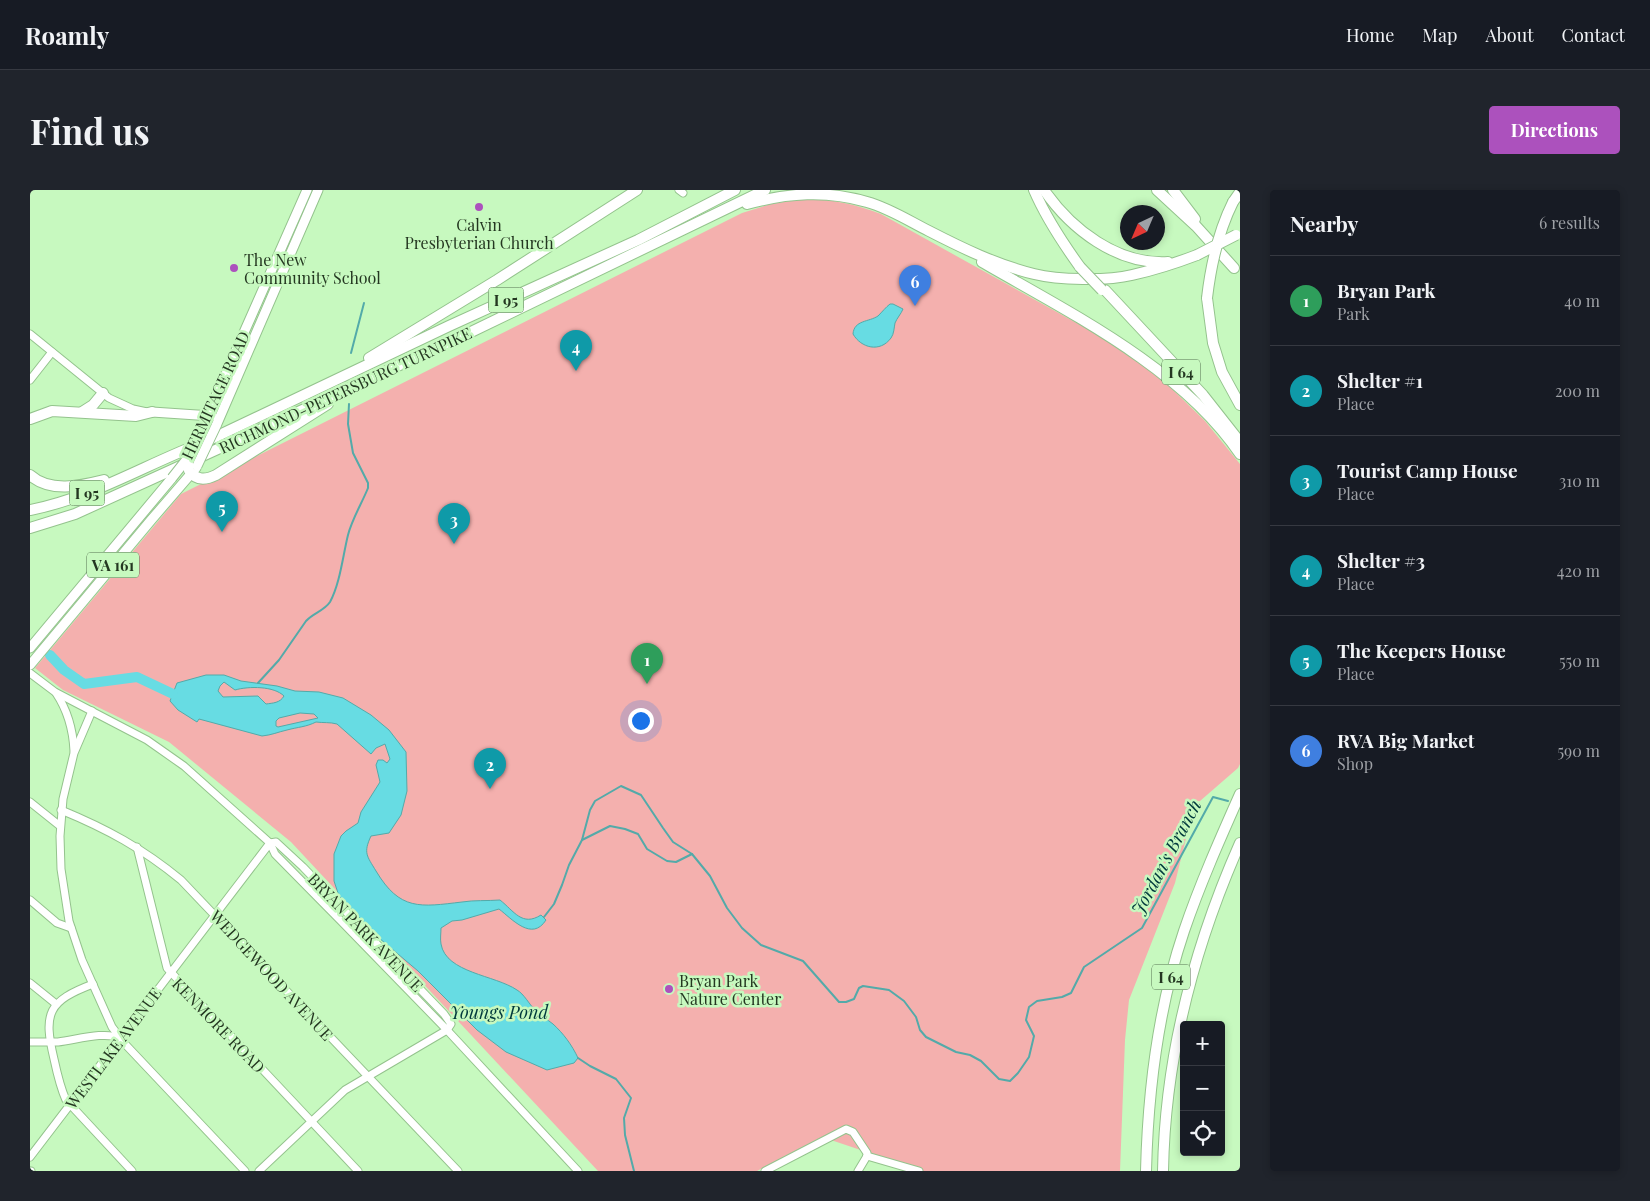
<!DOCTYPE html>
<meta charset="utf-8">
<style>
body{margin:0;font-family:"Playfair Display",serif;background:#20242c;color:#f1f3f6}
.controls{position:absolute;right:15px;bottom:15px;display:grid;overflow:hidden;border-radius:5px;box-shadow:0 2px 8px #0003}
.controls button{width:45px;height:45px;display:grid;place-items:center;padding:0;border:0;border-bottom:1px solid #363941;background:#171b24;color:#f1f3f6;font:25px sans-serif}
.compass{position:absolute;left:1090px;top:15px;width:45px;height:45px;border-radius:50%;background:#171b24;box-shadow:0 2px 8px #0003;rotate:224deg}
.you{position:absolute;left:610px;top:530px;width:18px;height:18px;margin:-12px;border:4px solid #fff;border-radius:50%;background:#1a73e8;box-shadow:0 0 0 8px #1a73e833}
.badge{display:grid;place-items:center;width:32px;height:32px;border-radius:50%;background:#ac51bd;color:#fff;font-size:16px;font-weight:700}
.pin{position:absolute;translate:-50% -41px;filter:drop-shadow(0 1px 2px #0008)}
.pin::after{content:'';position:absolute;top:26px;width:18px;height:15px;background:inherit;clip-path:polygon(0 0,100% 0,50% 100%)}
.list{margin:0;padding:0;list-style:none}
h2{display:flex;justify-content:space-between;align-items:center;height:65px;margin:0;padding:0 20px;font-size:21px}
h2 small{font-size:16px;font-weight:400;color:#9ea1a6}
.list li{display:grid;grid-template-columns:32px 1fr auto;gap:15px;align-items:center;box-sizing:border-box;height:90px;padding:0 20px;border-top:1px solid #363941}
.list b{display:block;font-size:19px;white-space:nowrap}
.list p{margin:0;font-size:16px;white-space:nowrap;color:#9ea1a6}
.list em{font-size:16px;font-style:normal;color:#9ea1a6}
.icon{flex:none;width:28px;height:28px;fill:none;stroke:currentColor;stroke-width:2;stroke-linecap:round;stroke-linejoin:round}
.map{position:relative;flex:none;width:1210px;height:981px;overflow:hidden;border-radius:5px}
header{display:flex;align-items:center;gap:30px;box-sizing:border-box;height:70px;padding:0 25px;background:#171b24;border-bottom:1px solid #363941}
header strong{font-size:24px}
nav{display:flex;gap:28px;margin-inline-start:auto;font-size:18px}
.intro{display:flex;align-items:center;justify-content:space-between;box-sizing:border-box;height:120px;padding:0 30px}
h1{margin:0;font-size:35px}
.button{padding:12px 22px;border-radius:5px;background:#ac51bd;color:#fff;font-size:18px;font-weight:700}
main{display:flex;gap:30px;padding:0 30px}
aside{flex:1;background:#171b24;border-radius:5px;box-shadow:0 2px 8px #0003}
.map>svg:first-child{display:block}
.green{fill:#f4b0ae}
.water{fill:#67dce3;stroke:#53aaa9;fill-rule:evenodd}
.lines{fill:none;stroke-linecap:round;stroke-linejoin:round}
.stream{stroke:#53aaa9;stroke-width:2}
.river{stroke:#67dce3;stroke-width:10}
.minor-casing{stroke:#94c38d;stroke-width:9}
.major-casing{stroke:#94c38d;stroke-width:11}
.highway-casing{stroke:#94c38d;stroke-width:12}
.minor{stroke:#fff;stroke-width:7}
.major{stroke:#fff;stroke-width:9}
.highway{stroke:#fff;stroke-width:10}
.major-bridge-casing{stroke:#94c38d;stroke-width:11;stroke-linecap:butt}
.highway-bridge-casing{stroke:#94c38d;stroke-width:12;stroke-linecap:butt}
.major-bridge{stroke:#fff;stroke-width:9}
.highway-bridge{stroke:#fff;stroke-width:10}
.poi-dot{fill:#ac51bd;stroke:#c7f9bf;stroke-width:2}
.labels{text-anchor:middle;dominant-baseline:central;stroke-width:5;stroke-linejoin:round;paint-order:stroke}
.shield{fill:#c7f9bf;stroke:#557150;stroke-width:1}
.shield-label{font-size:15px;font-weight:bold;fill:#243721}
.poi-label{font-size:16px;fill:#243721;stroke:#c7f9bf;text-anchor:start}
.street-label{font-size:16px;fill:#243721;stroke:#c7f9bf}
.water-label{font-size:18px;font-style:italic;fill:#00393c;stroke:#c7f9bf}
</style>
<header>
<strong>Roamly</strong>
<nav><a>Home</a><a>Map</a><a>About</a><a>Contact</a></nav>
</header>
<div class="intro"><h1>Find us</h1><a class="button">Directions</a></div>
<main>
<div class="map">
<svg width="1210" height="981" viewBox="0 0 1210 981">
<rect width="100%" height="100%" fill="#c7f9bf"/>
<!-- green -->
<path class="green" d="M 773,9 C 801,9 825,14 851,24 L 1070,146 L 1118,179 L 1140,197 L 1175,231 L 1210,274 L 1210,574 L 1208,578 L 1170,611 L 1158,640 L 1145,693 L 1099,810 L 1095,850 L 1090,981 L 893,981 L 792,947 L 727,981 L 568,981 L 261,652 L 139,552 L 33,500 L 5,478 L 151,304 L 712,23 L 741,14 Z"/>
<!-- water -->
<g class="water">
<path d="M 860,114 L 863,114 L 873,119 C 871,124 867,128 865,133 C 864,138 864,144 861,148 C 850,163 831,158 823,144 C 824,130 839,132 848,126 C 852,122 856,117 860,114 Z"/>
<path d="M 176,485 L 194,485 L 211,491 L 247,496 L 265,501 L 289,502 L 313,508 L 341,525 L 359,540 L 376,562 L 377,601 L 371,625 L 359,643 L 341,646 C 333,663 337,666 346,681 C 370,721 390,717 432,712 C 444,710 457,711 470,710 C 484,721 492,737 511,725 L 516,730 C 502,752 482,729 469,719 L 432,730 L 422,731 L 411,738 C 411,743 410,749 411,754 C 416,783 465,785 487,800 C 494,804 499,814 505,820 C 510,826 517,829 523,834 C 533,843 542,855 548,868 L 544,873 L 517,880 L 476,862 L 447,840 L 388,781 L 349,748 L 309,706 L 304,691 L 304,664 L 311,646 L 316,641 L 328,633 L 331,622 L 350,592 L 346,575 L 348,570 L 353,570 L 357,573 L 360,569 L 355,554 L 346,558 L 341,564 L 307,534 C 300,532 293,533 286,532 C 276,537 268,537 257,540 C 248,542 242,545 232,546 L 169,529 L 167,532 L 148,520 L 140,511 L 147,493 ZM 194,492 L 205,500 C 219,496 244,496 254,506 C 250,513 243,513 236,514 L 228,506 L 193,507 L 188,501 L 190,496 ZM 270,523 L 284,524 L 288,528 L 248,537 L 246,536 L 246,531 L 249,528 Z"/>
</g>
<g class="lines">
<!-- stream -->
<g class="stream">
<path d="M 321,163 L 334,113"/>
<path d="M 228,493 L 249,470 L 276,431 C 283,423 294,421 300,412 C 310,394 313,365 318,345 C 322,329 332,313 338,298 L 338,293 L 323,263 L 318,234 L 319,214"/>
<path d="M 552,650 L 580,636 L 595,639 L 608,644 L 617,659 L 637,671 L 646,672 L 662,664"/>
<path d="M 514,727 L 524,714 L 532,695 L 539,675 L 552,650 L 560,620 L 565,611 L 591,596 L 611,605 L 633,638 L 643,652 L 662,664 L 680,686 L 697,718 L 712,738 L 731,755 L 773,771 L 809,812 L 816,812 L 824,809 L 829,798 L 833,796 L 859,800 L 874,811 L 886,827 L 890,840 L 896,847 L 926,862 L 940,865 L 951,871 L 969,889 L 980,891 L 988,883 L 999,867 L 1004,846 L 996,830 L 999,817 L 1007,811 L 1032,807 L 1041,803 L 1054,777 L 1112,738 L 1183,607 L 1198,611"/>
<path d="M 548,868 L 560,876 L 586,889 L 601,908 L 594,928 L 595,945 L 604,981"/>
</g>
<!-- river -->
<path class="river" d="M 20,465 L 34,480 L 54,494 L 107,487 L 143,504"/>
<defs>
<g id="minor">
<path d="M 649,0 L 653,3"/>
<path d="M 0,144 L 79,208 L 103,219 L 117,222"/>
<path d="M 0,190 L 22,162"/>
<path d="M 0,483 L 25,502 L 117,550 L 154,576 L 240,653 L 245,664 L 312,732 L 417,840 L 548,981"/>
<path d="M 26,503 C 38,521 43,539 44,561"/>
<path d="M 62,521 L 44,563 L 33,609 L 30,646 L 31,679 L 39,731 L 52,770 L 82,837 L 95,854 L 215,981"/>
<path d="M 0,612 L 30,636"/>
<path d="M 31,620 C 77,639 112,658 151,690 L 428,981"/>
<path d="M 107,657 L 137,778 L 328,981"/>
<path d="M 0,710 L 27,733 L 41,738"/>
<path d="M 0,793 L 26,814"/>
<path d="M 63,794 C 18,811 13,823 24,869 C 27,883 30,897 36,910 L 102,981"/>
<path d="M 0,852 C 9,852 19,852 28,852 C 46,850 74,841 90,848"/>
<path d="M 837,966 L 889,981"/>
<path d="M 0,967 L 240,653"/>
<path d="M 0,981 L 1,981"/>
<path d="M 229,981 L 315,900 L 417,840 L 421,834 L 414,824 L 273,677 L 246,652 L 240,653"/>
<path d="M 735,981 L 816,939 L 823,942 L 837,963 L 837,966"/>
<path d="M 828,981 L 837,966"/>
</g>
<g id="major">
<path d="M 122,222 L 182,226"/>
<path d="M 186,236 L 288,0"/>
<path d="M 170,242 L 277,0"/>
<path d="M 0,458 L 142,288"/>
<path d="M 0,475 L 122,329 L 166,278"/>
</g>
<g id="highway">
<path d="M 1004,0 C 1016,28 1032,52 1050,77"/>
<path d="M 1014,0 C 1041,39 1087,75 1138,72"/>
<path d="M 1127,0 L 1166,36 L 1204,78"/>
<path d="M 1143,0 L 1165,29"/>
<path d="M 1203,12 L 1210,2"/>
<path d="M 717,14 C 758,3 796,0 837,12 C 859,18 879,31 899,41 C 932,58 967,75 1004,84 C 1028,90 1077,91 1102,85 C 1124,80 1146,73 1167,65"/>
<path d="M 952,72 C 1040,123 1152,178 1210,264"/>
<path d="M 1075,100 L 1173,205 L 1210,252"/>
<path d="M 1177,108 L 1183,153 L 1192,182 L 1210,215"/>
<path d="M 339,168 L 467,90 L 607,0"/>
<path d="M 52,222 L 63,215 L 73,203"/>
<path d="M 0,229 L 22,221 L 106,226 L 122,222"/>
<path d="M 159,280 C 166,291 176,290 186,285 L 298,214"/>
<path d="M 0,285 C 20,303 50,296 74,290"/>
<path d="M 0,320 C 62,308 118,273 177,251 L 419,136 L 608,50 L 705,0"/>
<path d="M 0,338 L 45,324 L 225,242 L 441,142 L 735,0"/>
<path d="M 1116,981 C 1118,900 1128,818 1154,741 C 1170,694 1190,649 1210,604"/>
<path d="M 1133,981 C 1135,867 1164,757 1210,653"/>
</g>
</defs>
<!-- minor casing -->
<use href="#minor" class="minor-casing"/>
<!-- major casing -->
<use href="#major" class="major-casing"/>
<!-- highway casing -->
<use href="#highway" class="highway-casing"/>
<!-- minor -->
<use href="#minor" class="minor"/>
<!-- major -->
<use href="#major" class="major"/>
<!-- highway -->
<use href="#highway" class="highway"/>
<defs>
<g id="major-bridge">
<path d="M 167,276 L 186,236"/>
<path d="M 142,288 L 157,269 L 170,242"/>
</g>
<g id="highway-bridge">
<path d="M 1167,65 L 1206,45"/>
<path d="M 1050,77 L 1072,100"/>
<path d="M 1177,108 C 1181,74 1188,42 1203,12"/>
<path d="M 157,269 L 159,280"/>
</g>
</defs>
<!-- major-bridge casing -->
<use href="#major-bridge" class="major-bridge-casing"/>
<!-- highway-bridge casing -->
<use href="#highway-bridge" class="highway-bridge-casing"/>
<!-- major-bridge -->
<use href="#major-bridge" class="major-bridge"/>
<!-- highway-bridge -->
<use href="#highway-bridge" class="highway-bridge"/>
</g>
<!-- markers -->
<g class="poi-dot">
<circle cx="449" cy="17" r="5"/>
<circle cx="204" cy="78" r="5"/>
<circle cx="639" cy="799" r="5"/>
</g>
<g class="labels">
<!-- shield labels -->
<g class="shield">
<rect x="458.5" y="97.5" width="35" height="25" rx="4"/>
<rect x="1132" y="169.5" width="38" height="25" rx="4"/>
<rect x="39.5" y="290.5" width="35" height="25" rx="4"/>
<rect x="57" y="362.5" width="52" height="25" rx="4"/>
<rect x="1122" y="774.5" width="38" height="25" rx="4"/>
</g>
<g class="shield-label">
<text x="476" y="110">I 95</text>
<text x="1151" y="182">I 64</text>
<text x="57" y="303">I 95</text>
<text x="83" y="375">VA 161</text>
<text x="1141" y="787">I 64</text>
</g>
<!-- poi labels -->
<g class="poi-label">
<text x="449" y="34" text-anchor="middle">Calvin<tspan x="449" dy="18">Presbyterian Church</tspan></text>
<text x="214" y="69">The New<tspan x="214" dy="18">Community School</tspan></text>
<text x="649" y="790">Bryan Park<tspan x="649" dy="18">Nature Center</tspan></text>
</g>
<!-- street labels -->
<g class="street-label">
<text transform="translate(315 200) rotate(-25)">RICHMOND-PETERSBURG TURNPIKE</text>
<text transform="translate(185 205) rotate(-65)">HERMITAGE ROAD</text>
<text transform="translate(336 742) rotate(46)">BRYAN PARK AVENUE</text>
<text transform="translate(242 785) rotate(47)">WEDGEWOOD AVENUE</text>
<text transform="translate(189 835) rotate(46)">KENMORE ROAD</text>
<text transform="translate(83 858) rotate(-53)">WESTLAKE AVENUE</text>
</g>
<!-- water labels -->
<g class="water-label">
<text transform="translate(1136 667) rotate(-62)">Jordan's Branch</text>
<text x="469" y="822">Youngs Pond</text>
</g>
</g>
</svg>
<div class="controls">
<button>+</button>
<button>−</button>
<button><svg class="icon" aria-label="locate" viewBox="0 0 24 24"><circle cx="12" cy="12" r="6"/><path d="M12 2v4M12 18v4M2 12h4M18 12h4"/></svg></button>
</div>
<svg class="compass" viewBox="-18 -18 36 36"><path d="M0-13l5 13h-10z" fill="#e53935"/><path d="M0 13l5-13h-10z" fill="#9ea1a6"/></svg>
<div class="you"></div>
<div class="pin badge" style="left:617px;top:494px;background:#2e9e5b">1</div>
<div class="pin badge" style="left:460px;top:599px;background:#0f9aa8">2</div>
<div class="pin badge" style="left:424px;top:354px;background:#0f9aa8">3</div>
<div class="pin badge" style="left:546px;top:181px;background:#0f9aa8">4</div>
<div class="pin badge" style="left:192px;top:342px;background:#0f9aa8">5</div>
<div class="pin badge" style="left:885px;top:116px;background:#3f7fe0">6</div>
</div>
<aside>
<h2>Nearby<small>6 results</small></h2>
<ul class="list">
<li><span class="badge" style="background:#2e9e5b">1</span><div><b>Bryan Park</b><p>Park</p></div><em>40 m</em></li>
<li><span class="badge" style="background:#0f9aa8">2</span><div><b>Shelter #1</b><p>Place</p></div><em>200 m</em></li>
<li><span class="badge" style="background:#0f9aa8">3</span><div><b>Tourist Camp House</b><p>Place</p></div><em>310 m</em></li>
<li><span class="badge" style="background:#0f9aa8">4</span><div><b>Shelter #3</b><p>Place</p></div><em>420 m</em></li>
<li><span class="badge" style="background:#0f9aa8">5</span><div><b>The Keepers House</b><p>Place</p></div><em>550 m</em></li>
<li><span class="badge" style="background:#3f7fe0">6</span><div><b>RVA Big Market</b><p>Shop</p></div><em>590 m</em></li>
</ul>
</aside>
</main>
